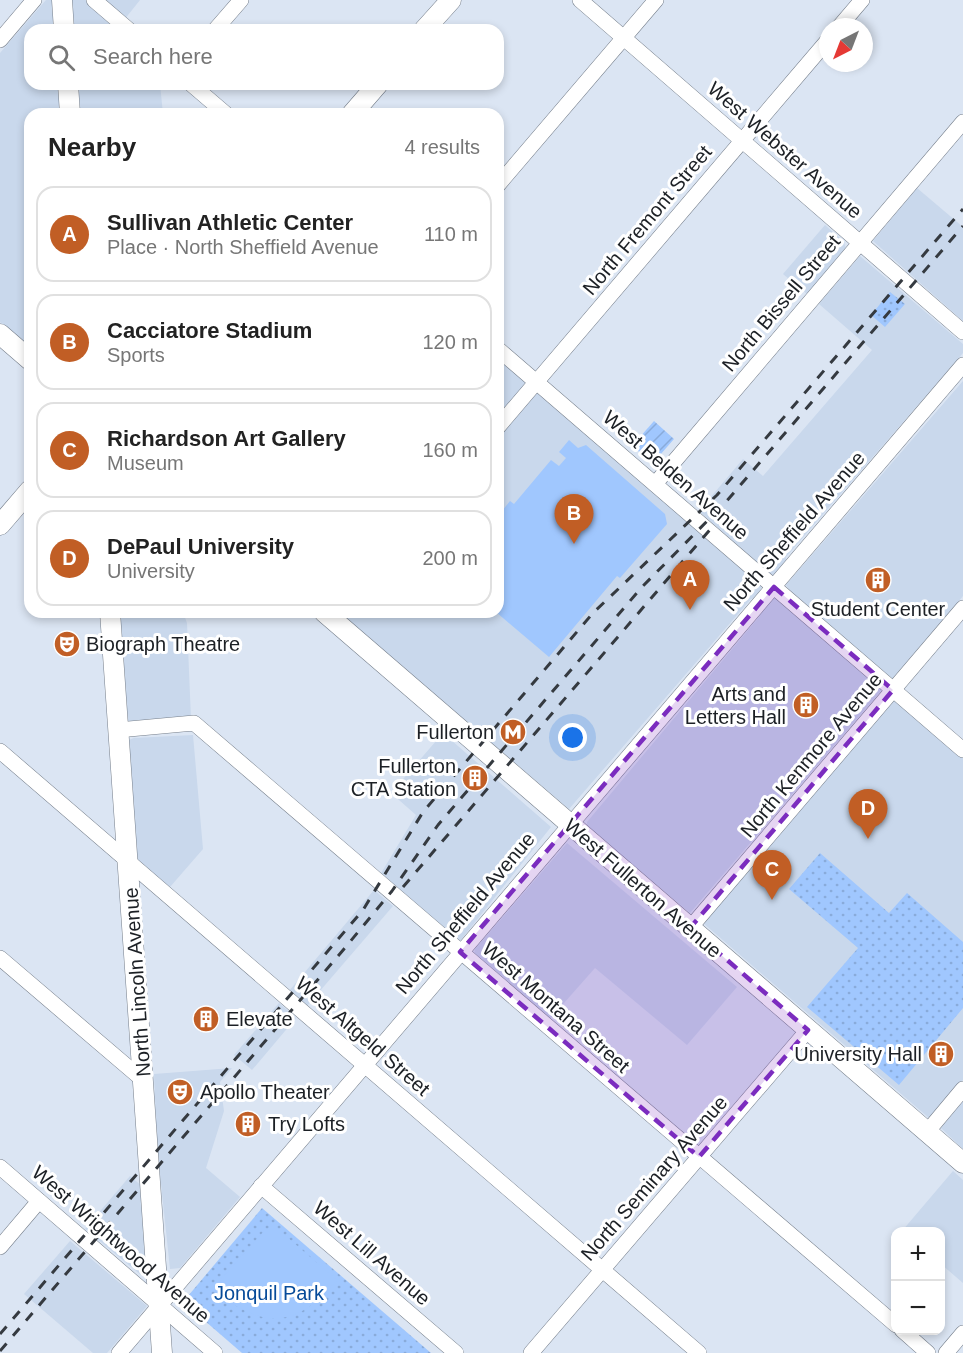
<!DOCTYPE html>
<meta charset="utf-8">
<style>
body{margin:0;font-family:Helvetica,sans-serif;background:#f2f2f2;color:#222}
.controls{position:absolute;right:18px;bottom:18px;display:grid;overflow:hidden;border-radius:12px;box-shadow:0 3px 9px #0003}
.controls button{width:54px;height:54px;display:grid;place-items:center;padding:0;border:0;border-bottom:2px solid #e0e0e0;background:#fff;color:#222;font:30px sans-serif}
.compass{position:absolute;left:819px;top:18px;width:54px;height:54px;border-radius:50%;background:#fff;box-shadow:0 3px 9px #0003;rotate:222deg}
.you{position:absolute;left:573px;top:738px;width:21px;height:21px;margin:-15px;border:4px solid #fff;border-radius:50%;background:#1a73e8;box-shadow:0 0 0 9px #1a73e833}
.badge{display:grid;place-items:center;width:39px;height:39px;border-radius:50%;background:#c15e25;color:#fff;font-size:20px;font-weight:700}
.pin{position:absolute;translate:-50% -50px;filter:drop-shadow(0 2px 3px #0008)}
.pin::after{content:'';position:absolute;top:32px;width:21px;height:18px;background:inherit;clip-path:polygon(0 0,100% 0,50% 100%)}
.list{margin:0;padding:0;list-style:none}
h2{display:flex;justify-content:space-between;align-items:center;height:78px;margin:0;padding:0 24px;font-size:26px}
h2 small{font-size:20px;font-weight:400;color:#767676}
.list li{display:grid;grid-template-columns:39px 1fr auto;gap:18px;align-items:center;box-sizing:border-box;height:96px;margin:0 12px 12px;padding:0 12px;border:2px solid #e0e0e0;border-radius:18px}
.list b{display:block;font-size:22px;white-space:nowrap}
.list p{margin:0;font-size:20px;white-space:nowrap;color:#767676}
.list em{font-size:20px;font-style:normal;color:#767676}
.icon{flex:none;width:33px;height:33px;fill:none;stroke:currentColor;stroke-width:2;stroke-linecap:round;stroke-linejoin:round}
.map{position:relative;flex:none;width:963px;height:1353px;overflow:hidden}
.search{position:absolute;background:#fff;box-shadow:0 3px 9px #0003;left:24px;top:24px;width:480px;height:66px;display:flex;align-items:center;gap:15px;box-sizing:border-box;padding:0 21px;border-radius:18px;color:#767676;font-size:22px}
.panel{position:absolute;background:#fff;box-shadow:0 3px 9px #0003;left:24px;top:108px;width:480px;height:510px;border-radius:18px}
.map>svg:first-child{display:block}
.built{fill:#c9d8ec}
.park{fill:url(#park-dots)}
.garden{fill:url(#garden-furrows)}
.pitch{fill:#a0c7fe}
.lines{fill:none;stroke-linecap:round;stroke-linejoin:round}
.minor-casing{stroke:#757e8a;stroke-width:16}
.major-casing{stroke:#757e8a;stroke-width:21}
.minor{stroke:#fff;stroke-width:15}
.major{stroke:#fff;stroke-width:20}
.rail{stroke:#353a40;stroke-width:3;stroke-dasharray:10 10;stroke-linecap:butt}
.marked{fill:#7b2cbf;fill-opacity:0.2;stroke:#7b2cbf;stroke-width:4.5;stroke-dasharray:12 8;stroke-linejoin:round}
.labels{text-anchor:middle;dominant-baseline:central;stroke-width:6;stroke-linejoin:round;paint-order:stroke}
.street-label{font-size:20px;fill:#1c2025;stroke:#fff}
.poi-label{font-size:20px;fill:#1c2025;stroke:#fff;text-anchor:start}
.park-label{font-size:20px;fill:#074b99;stroke:#fff}
</style>
<div class="map">
<svg width="963" height="1353" viewBox="0 0 963 1353">
<defs>
<pattern id="park-dots" width="8" height="8" patternUnits="userSpaceOnUse" patternTransform="scale(1.5)"><rect width="8" height="8" fill="#a0c7fe"/><path d="M2 2h.1M6 6h.1" fill="none" stroke="#89abda" stroke-width="1.8" stroke-linecap="round"/></pattern>
<pattern id="garden-furrows" width="10" height="10" patternUnits="userSpaceOnUse" patternTransform="scale(1.5)"><rect width="10" height="10" fill="#a0c7fe"/><path d="M-1 1l2-2M0 10L10 0M9 11l2-2" fill="none" stroke="#89abda"/></pattern>
</defs>
<rect width="100%" height="100%" fill="#dbe5f3"/>
<!-- built -->
<g class="built">
<path d="M 46,0 L 140,0 L 116,30 L 30,30 L 30,84 L 160,84 L 163,114 L 30,114 L 30,347 L 0,322 L 0,53 Z"/>
<path d="M 917,188 L 963,227 L 963,321 L 873,241 Z"/>
<path d="M 825,225 L 844,242 L 846,249 L 807,294 L 783,274 Z"/>
<path d="M 860,256 L 963,344 L 963,353 L 786,557 L 786,563 L 775,575 L 771,575 L 699,511 L 743,459 L 763,476 L 872,350 L 819,304 Z"/>
<path d="M 498,357 L 762,585 L 757,598 L 751,599 L 569,809 L 339,612 L 498,612 Z"/>
<path d="M 963,381 L 963,596 L 892,679 L 801,600 L 796,600 L 786,585 Z"/>
<path d="M 774,597 L 881,689 L 881,691 L 690,913 L 587,826 L 587,822 L 759,617 L 762,609 Z"/>
<path d="M 120,612 L 183,612 L 187,623 L 191,719 L 128,721 Z"/>
<path d="M 894,700 L 963,757 L 963,1080 L 929,1118 L 703,923 Z"/>
<path d="M 443,733 L 551,827 L 460,941 L 456,941 L 380,875 L 416,815 L 391,793 Z"/>
<path d="M 193,735 L 203,849 L 170,887 L 139,862 L 137,857 L 129,740 L 134,738 Z"/>
<path d="M 567,843 L 737,987 L 687,1045 L 595,968 L 549,1020 L 474,954 L 475,949 Z"/>
<path d="M 374,890 L 393,906 L 307,1006 L 289,991 Z"/>
<path d="M 279,1003 L 296,1018 L 252,1070 L 234,1055 Z"/>
<path d="M 232,1068 L 220,1082 L 224,1111 L 206,1168 L 240,1197 L 180,1268 L 170,1269 L 157,1146 L 154,1074 Z"/>
<path d="M 963,1101 L 963,1149 L 941,1128 Z"/>
<path d="M 953,1171 L 963,1180 L 963,1283 L 941,1264 L 940,1232 L 902,1231 Z"/>
<path d="M 130,1176 L 143,1187 L 146,1270 L 141,1275 L 85,1229 Z"/>
<path d="M 70,1241 L 147,1306 L 107,1353 L 93,1353 L 24,1294 Z"/>
</g>
<!-- park -->
<g class="park">
<path d="M 890,292 L 905,304 L 885,327 L 871,315 Z"/>
<path d="M 820,853 L 889,913 L 907,893 L 963,942 L 963,1008 L 899,1085 L 807,1007 L 858,948 L 789,889 Z"/>
<path d="M 262,1208 L 431,1353 L 242,1353 L 183,1302 Z"/>
</g>
<!-- garden -->
<path class="garden" d="M 654,421 L 674,439 L 653,463 L 632,446 Z"/>
<!-- pitch -->
<g class="pitch">
<path d="M 569,440 L 578,448 L 586,445 L 665,514 L 667,524 L 620,578 L 617,576 L 549,657 L 496,612 L 498,521 L 500,518 L 498,516 L 510,501 L 514,504 L 551,460 L 559,466 L 566,458 L 559,452 Z"/>
<path d="M 264,1231 L 280,1231 L 337,1280 C 295,1330 262,1329 212,1289 Z"/>
</g>
<g class="lines">
<defs>
<g id="minor">
<path d="M 94,0 L 129,30"/>
<path d="M 580,0 L 963,332"/>
<path d="M 839,27 L 862,0"/>
<path d="M 215,30 L 241,0"/>
<path d="M 0,40 L 34,0"/>
<path d="M 191,84 L 226,114"/>
<path d="M 498,185 L 656,0"/>
<path d="M 498,349 L 963,750"/>
<path d="M 498,427 L 828,40"/>
<path d="M 655,484 L 963,122"/>
<path d="M 118,730 L 194,723 L 896,1325"/>
<path d="M 0,751 L 699,1353"/>
<path d="M 690,928 L 963,608"/>
<path d="M 0,958 L 143,1080"/>
<path d="M 927,1132 L 963,1089"/>
<path d="M 0,1167 L 215,1353"/>
<path d="M 261,1186 L 456,1353"/>
<path d="M 0,1247 L 39,1201"/>
<path d="M 902,1330 L 928,1353"/>
<path d="M 119,1353 L 963,365"/>
<path d="M 531,1353 L 808,1030"/>
<path d="M 946,1353 L 963,1333"/>
</g>
<g id="major">
<path d="M 62,0 L 64,30"/>
<path d="M 424,30 L 451,0"/>
<path d="M 68,84 L 70,114"/>
<path d="M 352,114 L 378,84"/>
<path d="M 0,334 L 30,360"/>
<path d="M 0,525 L 30,490"/>
<path d="M 110,612 L 162,1353"/>
<path d="M 324,612 L 963,1163"/>
</g>
</defs>
<!-- minor casing -->
<use href="#minor" class="minor-casing"/>
<!-- major casing -->
<use href="#major" class="major-casing"/>
<!-- minor -->
<use href="#minor" class="minor"/>
<!-- major -->
<use href="#major" class="major"/>
<!-- rail -->
<g class="rail">
<path d="M 403,887 L 714,525"/>
<path d="M 0,1334 L 363,910 L 423,812 L 593,613 L 717,495 L 963,209"/>
<path d="M 0,1351 L 344,949 L 392,891 L 438,825 L 642,587 L 725,503 L 963,226"/>
</g>
</g>
<!-- marked area -->
<path class="marked" d="M 774,587 L 893,690 L 690,928 L 808,1030 L 699,1157 L 460,952 Z"/>
<!-- icons -->
<defs>
<symbol id="building-disc" viewBox="-11 -11 22 22"><circle r="9.5" fill="#c15e25" stroke="#fff"/><path d="M-4-6H4V6H1V3H-1V6H-4ZM-2.5-4.3h1.7v1.8h-1.7ZM.8-4.3h1.7v1.8H.8ZM-2.5-1h1.7V.8h-1.7ZM.8-1h1.7V.8H.8Z" fill="#fff"/></symbol>
<symbol id="theatre-disc" viewBox="-11 -11 22 22"><circle r="9.5" fill="#c15e25" stroke="#fff"/><path d="M-5-5.5Q0-4 5-5.5V0Q5 5 0 6Q-5 5-5 0ZM-3.3-2.5H-1v1.5H-3.3ZM1-2.5H3.3v1.5H1ZM-2.8 1Q0 5.5 2.8 1Z" fill="#fff"/></symbol>
<symbol id="metro-disc" viewBox="-11 -11 22 22"><circle r="9.5" fill="#c15e25" stroke="#fff"/><path d="M-5.5 5V-5H-3L0 0L3-5H5.5V5H3V-.5L0 4L-3-.5V5Z" fill="#fff"/></symbol>
</defs>
<g fill-rule="evenodd">
<use href="#building-disc" x="863" y="565" width="30" height="30"/>
<use href="#theatre-disc" x="52" y="629" width="30" height="30"/>
<use href="#building-disc" x="791" y="690" width="30" height="30"/>
<use href="#metro-disc" x="498" y="717" width="30" height="30"/>
<use href="#building-disc" x="460" y="763" width="30" height="30"/>
<use href="#building-disc" x="191" y="1004" width="30" height="30"/>
<use href="#building-disc" x="926" y="1039" width="30" height="30"/>
<use href="#theatre-disc" x="165" y="1077" width="30" height="30"/>
<use href="#building-disc" x="233" y="1109" width="30" height="30"/>
</g>
<g class="labels">
<!-- street labels -->
<g class="street-label">
<text transform="translate(785 150) rotate(41)">West Webster Avenue</text>
<text transform="translate(647 220) rotate(-50)">North Fremont Street</text>
<text transform="translate(781 303) rotate(-50)">North Bissell Street</text>
<text transform="translate(676 475) rotate(41)">West Belden Avenue</text>
<text transform="translate(794 531) rotate(-49)">North Sheffield Avenue</text>
<text transform="translate(811 755) rotate(-50)">North Kenmore Avenue</text>
<text transform="translate(643 888) rotate(41)">West Fullerton Avenue</text>
<text transform="translate(465 913) rotate(-50)">North Sheffield Avenue</text>
<text transform="translate(137 982) rotate(-94)">North Lincoln Avenue</text>
<text transform="translate(556 1007) rotate(41)">West Montana Street</text>
<text transform="translate(363 1036) rotate(41)">West Altgeld Street</text>
<text transform="translate(654 1178) rotate(-49)">North Seminary Avenue</text>
<text transform="translate(121 1244) rotate(41)">West Wrightwood Avenue</text>
<text transform="translate(372 1253) rotate(41)">West Lill Avenue</text>
</g>
<!-- poi labels -->
<g class="poi-label">
<text x="878" y="609" text-anchor="middle">Student Center</text>
<text x="86" y="644">Biograph Theatre</text>
<text x="786" y="694" text-anchor="end">Arts and<tspan x="786" dy="23">Letters Hall</tspan></text>
<text x="494" y="732" text-anchor="end">Fullerton</text>
<text x="456" y="766" text-anchor="end">Fullerton<tspan x="456" dy="23">CTA Station</tspan></text>
<text x="226" y="1019">Elevate</text>
<text x="922" y="1054" text-anchor="end">University Hall</text>
<text x="200" y="1092">Apollo Theater</text>
<text x="268" y="1124">Try Lofts</text>
</g>
<!-- park labels -->
<g class="park-label">
<text x="269" y="1293">Jonquil Park</text>
</g>
</g>
</svg>
<div class="controls">
<button>+</button>
<button>−</button>
</div>
<svg class="compass" viewBox="-18 -18 36 36"><path d="M0-13l5 13h-10z" fill="#e53935"/><path d="M0 13l5-13h-10z" fill="#767676"/></svg>
<div class="you"></div>
<div class="pin badge" style="left:690px;top:610px">A</div>
<div class="pin badge" style="left:574px;top:544px">B</div>
<div class="pin badge" style="left:772px;top:900px">C</div>
<div class="pin badge" style="left:868px;top:839px">D</div>
<div class="search"><svg class="icon" aria-label="search" viewBox="0 0 24 24"><circle cx="10" cy="10" r="6"/><path d="M15 15l6 6"/></svg>Search here</div>
<section class="panel">
<h2>Nearby<small>4 results</small></h2>
<ul class="list">
<li><span class="badge">A</span><div><b>Sullivan Athletic Center</b><p>Place · North Sheffield Avenue</p></div><em>110 m</em></li>
<li><span class="badge">B</span><div><b>Cacciatore Stadium</b><p>Sports</p></div><em>120 m</em></li>
<li><span class="badge">C</span><div><b>Richardson Art Gallery</b><p>Museum</p></div><em>160 m</em></li>
<li><span class="badge">D</span><div><b>DePaul University</b><p>University</p></div><em>200 m</em></li>
</ul>
</section>
</div>
